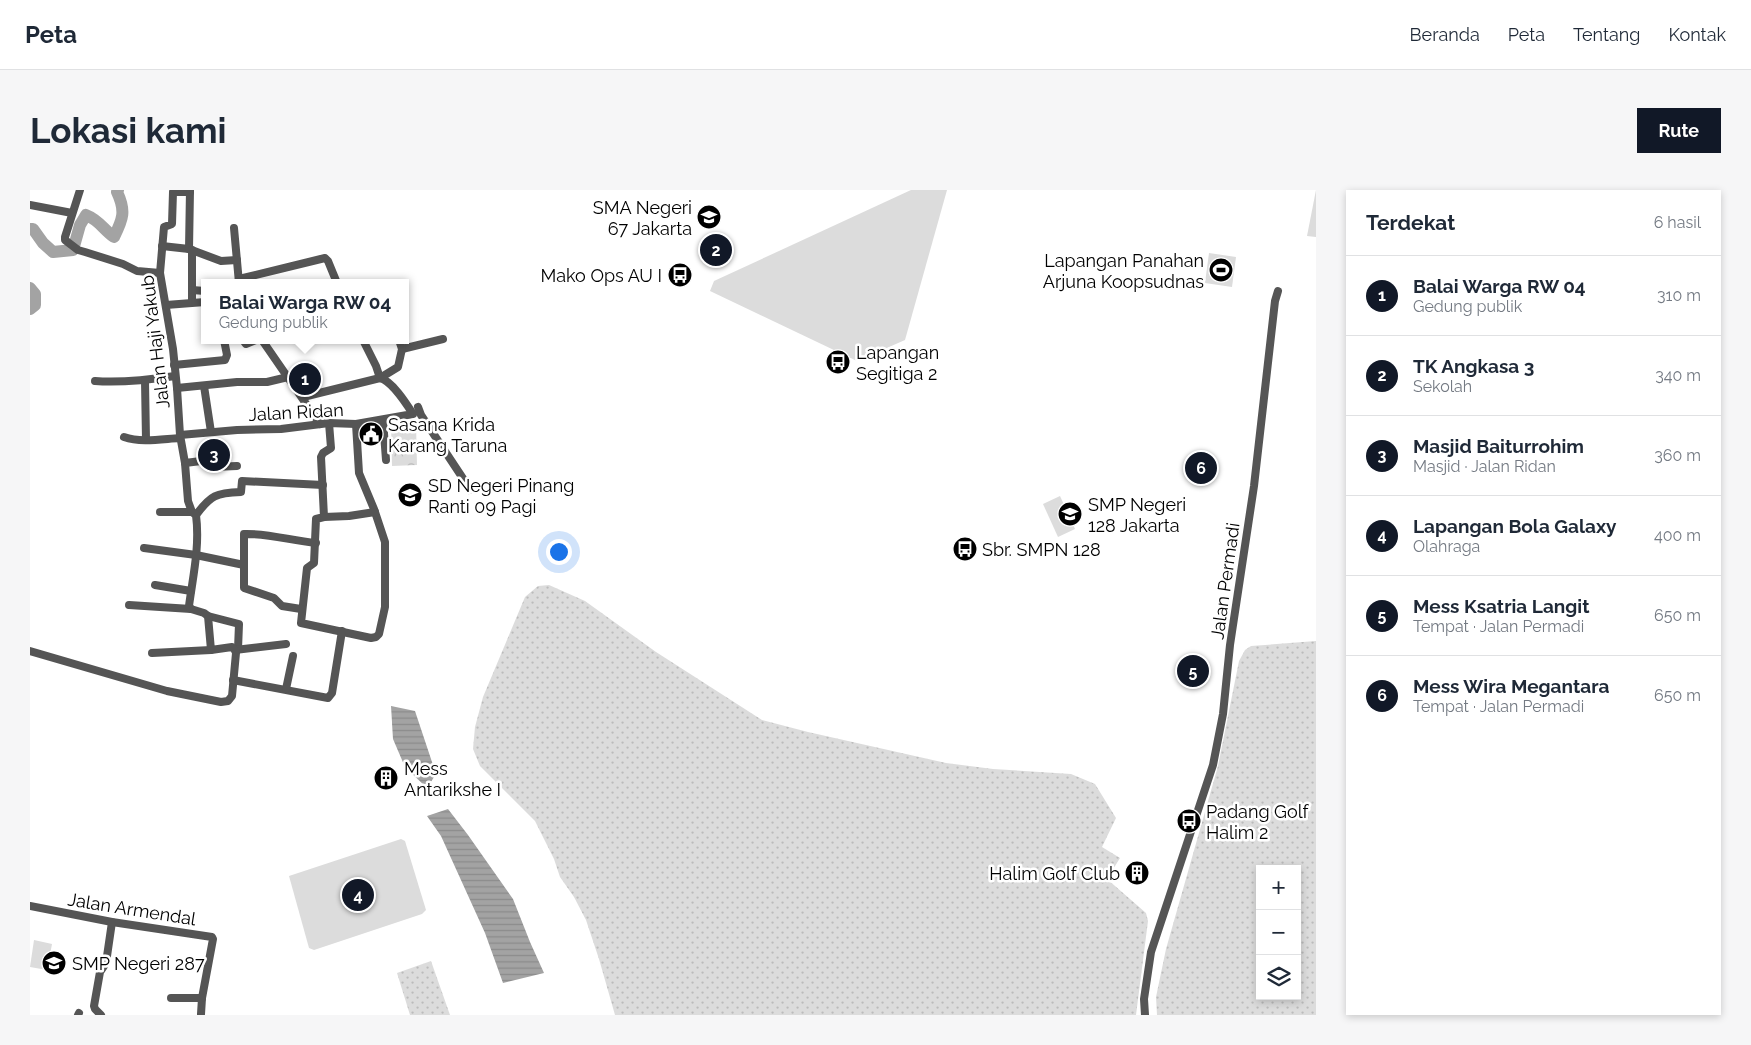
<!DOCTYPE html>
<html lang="id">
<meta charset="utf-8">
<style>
body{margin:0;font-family:Raleway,sans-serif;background:#f6f6f7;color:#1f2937}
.controls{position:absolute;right:15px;bottom:15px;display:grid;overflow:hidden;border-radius:0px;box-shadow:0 2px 8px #0003}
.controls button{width:45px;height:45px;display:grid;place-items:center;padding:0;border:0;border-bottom:1px solid #e0e1e3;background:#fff;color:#1f2937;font:25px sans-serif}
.you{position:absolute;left:528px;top:361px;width:18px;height:18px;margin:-12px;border:4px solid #fff;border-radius:50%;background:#1a73e8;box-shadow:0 0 0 8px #1a73e833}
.badge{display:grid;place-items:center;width:32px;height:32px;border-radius:50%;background:#111827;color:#fff;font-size:16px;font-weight:700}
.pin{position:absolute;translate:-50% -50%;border:2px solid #fff;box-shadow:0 1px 5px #0006}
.popup{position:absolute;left:171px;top:89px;width:208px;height:65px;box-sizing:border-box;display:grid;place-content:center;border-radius:0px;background:#fff;filter:drop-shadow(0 1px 4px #0005);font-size:16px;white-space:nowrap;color:#747a83}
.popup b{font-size:19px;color:#1f2937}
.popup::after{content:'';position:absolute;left:50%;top:100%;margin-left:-10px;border:10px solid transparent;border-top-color:#fff}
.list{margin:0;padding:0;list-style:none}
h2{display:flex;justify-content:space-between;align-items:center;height:65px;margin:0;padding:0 20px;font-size:21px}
h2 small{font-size:16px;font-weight:400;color:#747a83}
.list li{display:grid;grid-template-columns:32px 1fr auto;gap:15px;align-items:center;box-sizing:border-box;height:80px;padding:0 20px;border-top:1px solid #e0e1e3}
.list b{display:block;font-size:19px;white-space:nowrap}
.list p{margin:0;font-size:16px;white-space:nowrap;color:#747a83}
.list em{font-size:16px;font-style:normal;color:#747a83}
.icon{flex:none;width:28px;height:28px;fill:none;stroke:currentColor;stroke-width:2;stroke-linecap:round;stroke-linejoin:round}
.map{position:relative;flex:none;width:1286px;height:825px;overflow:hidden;border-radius:0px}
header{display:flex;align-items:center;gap:30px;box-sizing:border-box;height:70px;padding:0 25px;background:#fff;border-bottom:1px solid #e0e1e3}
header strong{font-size:24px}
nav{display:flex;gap:28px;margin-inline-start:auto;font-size:18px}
.intro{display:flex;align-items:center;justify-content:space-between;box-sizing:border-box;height:120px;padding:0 30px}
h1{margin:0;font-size:35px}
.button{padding:12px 22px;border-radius:0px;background:#111827;color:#fff;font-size:18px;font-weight:700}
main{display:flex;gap:30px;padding:0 30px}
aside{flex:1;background:#fff;border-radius:0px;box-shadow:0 2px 8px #0003}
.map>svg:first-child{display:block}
.grass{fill:url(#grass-dots);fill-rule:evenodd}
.forest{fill:url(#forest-crowns)}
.pitch{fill:#dcdcdc}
.water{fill:url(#water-rules)}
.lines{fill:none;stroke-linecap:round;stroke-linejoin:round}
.river{stroke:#a3a3a3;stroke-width:12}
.minor{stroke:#555;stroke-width:8}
.labels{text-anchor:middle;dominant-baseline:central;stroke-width:5;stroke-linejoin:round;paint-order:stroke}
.poi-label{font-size:18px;fill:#000;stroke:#fff;text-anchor:start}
.street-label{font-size:18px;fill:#000;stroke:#fff}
</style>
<header>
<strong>Peta</strong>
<nav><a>Beranda</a><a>Peta</a><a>Tentang</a><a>Kontak</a></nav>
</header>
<div class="intro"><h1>Lokasi kami</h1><a class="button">Rute</a></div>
<main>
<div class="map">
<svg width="1286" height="825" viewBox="0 0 1286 825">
<defs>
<pattern id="grass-dots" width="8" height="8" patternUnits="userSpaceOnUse" patternTransform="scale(1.25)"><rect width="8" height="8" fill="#dcdcdc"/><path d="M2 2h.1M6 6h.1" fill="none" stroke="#bbb" stroke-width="1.8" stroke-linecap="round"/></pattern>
<pattern id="forest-crowns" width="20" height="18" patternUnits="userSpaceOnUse" patternTransform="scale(1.25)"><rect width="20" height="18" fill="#dcdcdc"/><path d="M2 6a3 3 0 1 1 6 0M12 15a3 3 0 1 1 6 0" fill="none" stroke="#bbb"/></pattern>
<pattern id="water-rules" width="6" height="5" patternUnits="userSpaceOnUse" patternTransform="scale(1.25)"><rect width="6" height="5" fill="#a3a3a3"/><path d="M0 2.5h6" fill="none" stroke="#8b8b8b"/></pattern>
</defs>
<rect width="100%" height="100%" fill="#fff"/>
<!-- grass -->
<g class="grass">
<path d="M 519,395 L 555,411 L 626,462 L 732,530 L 778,542 L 916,573 L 963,579 L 1041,584 L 1065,594 L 1086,628 L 1072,657 L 1090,668 L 1077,689 L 1116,723 L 1118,731 L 1106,825 L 585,825 L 569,769 L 556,730 L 544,707 L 530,687 L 524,669 L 505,631 L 450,576 L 443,559 L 445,537 L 453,507 L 495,407 L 508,396 Z"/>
<path d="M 1286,451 L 1286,825 L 1127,825 L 1126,807 L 1136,759 L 1188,576 L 1209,471 L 1215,460 L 1221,456 ZM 1230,679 L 1267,679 L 1267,806 L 1230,806 Z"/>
<path d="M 401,771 L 420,825 L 380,825 L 367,783 Z"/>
</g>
<!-- forest -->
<path class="forest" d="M 361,234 L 386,234 L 387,275 L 362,276 Z"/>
<!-- pitch -->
<g class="pitch">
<path d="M 881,0 L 917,0 L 875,150 L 827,171 L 680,101 L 684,91 Z"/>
<path d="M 1286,0 L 1286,47 L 1277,46 Z"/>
<path d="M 1179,63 L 1206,67 L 1202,97 L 1175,93 Z"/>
<path d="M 1030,306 L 1045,339 L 1028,347 L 1013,314 Z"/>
<path d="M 371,649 L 375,651 L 396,720 L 392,724 L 284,760 L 279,758 L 259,686 Z"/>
<path d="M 4,750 L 22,754 L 17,780 L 0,777 Z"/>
</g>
<!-- water -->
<g class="water">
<path d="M 361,516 L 385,521 L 406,584 L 397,598 L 375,577 L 363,549 Z"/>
<path d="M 418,619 L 438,645 L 483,709 L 500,752 L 514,783 L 473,793 L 455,743 L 411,646 L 397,626 Z"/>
</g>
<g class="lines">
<!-- river -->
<g class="river">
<path d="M 0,39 L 3,39 L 13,53 L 23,62 L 43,60 L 50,35 L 56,25 C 69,30 73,39 84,47 C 93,29 96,21 87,2 L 88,0"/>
<path d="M 0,98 L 5,104 L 5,115 L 0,119"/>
</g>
<!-- minor -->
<g class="minor">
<path d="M 50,0 L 35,47 L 35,50 L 48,60 L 55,62 L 93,74 L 107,81 L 130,83"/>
<path d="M 0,15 L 42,23"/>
<path d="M 204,38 L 209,93"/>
<path d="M 132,56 L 159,59 L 191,71 L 207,70"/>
<path d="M 159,59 L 160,0"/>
<path d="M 162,60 L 162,112"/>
<path d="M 209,89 L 295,68 L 298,71 L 307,93"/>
<path d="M 162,100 L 175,101"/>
<path d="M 136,115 L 175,112"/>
<path d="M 213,150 L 216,154 L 226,150"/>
<path d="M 232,150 L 290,234"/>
<path d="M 333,150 L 346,176 L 350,188"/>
<path d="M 372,159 L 413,149"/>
<path d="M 144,175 L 195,170 L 197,165 L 194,150"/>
<path d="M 65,191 C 92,193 118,190 145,186"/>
<path d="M 115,191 L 116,250"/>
<path d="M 174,196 L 181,242"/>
<path d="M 147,198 L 207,192 L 237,192 L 258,187"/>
<path d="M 273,207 L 350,188 L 368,177 L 372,159 L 369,150"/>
<path d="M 388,217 L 391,225 L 436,293 L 439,300"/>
<path d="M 353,230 L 356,270"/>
<path d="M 299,233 L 301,258 L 293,263 L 291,267 L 294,327 L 286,329 L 284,373 L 277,378 L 271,433 L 341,448 L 346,447 L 349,444 L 355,417 L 355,352 L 344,319 L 329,283 L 326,234"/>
<path d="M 150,245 L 207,240 L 251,239 L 299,233 L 326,234 L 383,224 C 376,213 362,191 350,188"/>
<path d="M 94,247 C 111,253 132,249 150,248"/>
<path d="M 155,273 L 171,271 L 183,277 L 207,276"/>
<path d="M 130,322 L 162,322"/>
<path d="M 166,325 C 181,305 186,303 211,302 L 212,291 L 293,295"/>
<path d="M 294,327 L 319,326 L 345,322"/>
<path d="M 114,358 L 166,365 L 214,375"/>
<path d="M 125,395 L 161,401"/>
<path d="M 99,415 L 161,419"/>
<path d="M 271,419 L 252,416 L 244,408 L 214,398 L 214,344 C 238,343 262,351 286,353"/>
<path d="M 178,426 L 209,434 L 208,459"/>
<path d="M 205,460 L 256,454"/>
<path d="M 0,461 L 137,501 L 191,512 L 198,511 L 202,506 L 206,463 L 205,460 L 202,457 L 181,460 L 178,426 L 174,423 L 161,419 L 159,416 C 163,386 170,356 166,325 L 162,322 L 158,311 L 155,273 L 150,245 L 147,198 L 143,159 L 130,83 L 134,37 L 142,34 L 143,2 L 160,2"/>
<path d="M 122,463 L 181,460"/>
<path d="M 203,490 L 298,508 L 302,503 L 312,441"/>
<path d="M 256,499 L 263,466"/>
<path d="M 0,716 L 82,732 L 182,747 L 183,749 L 172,808 L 171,824"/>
<path d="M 141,808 L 172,808"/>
<path d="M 48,825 L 49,823"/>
<path d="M 71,825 L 65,819 L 64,816 L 70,782 L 76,773 L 82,732"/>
<path d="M 1115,825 L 1114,809 L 1121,762 L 1183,575 L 1193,524 L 1200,455 L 1224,296 L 1245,111 L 1248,101"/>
</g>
</g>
<!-- icons -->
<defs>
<symbol id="school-disc" viewBox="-11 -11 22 22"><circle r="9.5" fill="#000" stroke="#fff"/><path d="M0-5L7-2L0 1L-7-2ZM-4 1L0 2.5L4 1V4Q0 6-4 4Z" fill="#fff"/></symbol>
<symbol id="stadium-disc" viewBox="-11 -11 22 22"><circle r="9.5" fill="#000" stroke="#fff"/><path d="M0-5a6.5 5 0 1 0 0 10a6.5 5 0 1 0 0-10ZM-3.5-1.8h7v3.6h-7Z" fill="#fff"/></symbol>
<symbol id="bus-disc" viewBox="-11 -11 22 22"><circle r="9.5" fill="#000" stroke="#fff"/><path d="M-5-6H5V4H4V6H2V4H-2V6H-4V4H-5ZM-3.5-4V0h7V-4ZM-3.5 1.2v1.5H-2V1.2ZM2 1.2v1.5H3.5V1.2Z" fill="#fff"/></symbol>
<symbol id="civic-disc" viewBox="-11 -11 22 22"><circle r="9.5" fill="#000" stroke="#fff"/><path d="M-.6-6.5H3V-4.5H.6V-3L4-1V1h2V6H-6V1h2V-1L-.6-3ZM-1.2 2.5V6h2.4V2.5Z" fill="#fff"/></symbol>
<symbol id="building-disc" viewBox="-11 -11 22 22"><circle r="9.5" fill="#000" stroke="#fff"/><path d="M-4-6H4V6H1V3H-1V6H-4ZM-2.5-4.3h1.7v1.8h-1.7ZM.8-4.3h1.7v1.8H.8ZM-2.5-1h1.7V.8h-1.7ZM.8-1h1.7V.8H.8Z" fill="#fff"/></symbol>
</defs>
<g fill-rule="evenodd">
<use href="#school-disc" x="665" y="13" width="28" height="28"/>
<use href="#stadium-disc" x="1177" y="66" width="28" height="28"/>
<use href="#bus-disc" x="636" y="71" width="28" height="28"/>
<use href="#bus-disc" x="794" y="158" width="28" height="28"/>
<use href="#civic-disc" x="327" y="230" width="28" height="28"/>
<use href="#school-disc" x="366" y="291" width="28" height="28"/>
<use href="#school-disc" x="1026" y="310" width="28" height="28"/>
<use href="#bus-disc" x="921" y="345" width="28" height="28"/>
<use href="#building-disc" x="342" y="574" width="28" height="28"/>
<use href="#bus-disc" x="1145" y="617" width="28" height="28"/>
<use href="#building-disc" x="1093" y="669" width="28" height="28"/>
<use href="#school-disc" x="10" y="759" width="28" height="28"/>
</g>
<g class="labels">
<!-- poi labels -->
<g class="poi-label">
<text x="662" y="17" text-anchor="end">SMA Negeri<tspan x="662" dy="21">67 Jakarta</tspan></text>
<text x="1174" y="70" text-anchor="end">Lapangan Panahan<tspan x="1174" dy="21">Arjuna Koopsudnas</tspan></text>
<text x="632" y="85" text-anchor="end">Mako Ops AU I</text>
<text x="826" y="162">Lapangan<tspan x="826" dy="21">Segitiga 2</tspan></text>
<text x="358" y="234">Sasana Krida<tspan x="358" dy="21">Karang Taruna</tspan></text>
<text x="398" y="295">SD Negeri Pinang<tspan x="398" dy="21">Ranti 09 Pagi</tspan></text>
<text x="1058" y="314">SMP Negeri<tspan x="1058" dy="21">128 Jakarta</tspan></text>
<text x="952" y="359">Sbr. SMPN 128</text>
<text x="374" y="578">Mess<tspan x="374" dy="21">Antarikshe I</tspan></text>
<text x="1176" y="621">Padang Golf<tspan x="1176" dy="21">Halim 2</tspan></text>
<text x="1090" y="683" text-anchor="end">Halim Golf Club</text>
<text x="42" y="773">SMP Negeri 287</text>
</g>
<!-- street labels -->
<g class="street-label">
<text transform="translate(125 152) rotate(-97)">Jalan Haji Yakub</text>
<text transform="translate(266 222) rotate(-3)">Jalan Ridan</text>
<text transform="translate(1195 391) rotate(-82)">Jalan Permadi</text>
<text transform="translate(102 719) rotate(9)">Jalan Armendal</text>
</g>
</g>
</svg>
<div class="controls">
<button>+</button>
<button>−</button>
<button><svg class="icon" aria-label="layers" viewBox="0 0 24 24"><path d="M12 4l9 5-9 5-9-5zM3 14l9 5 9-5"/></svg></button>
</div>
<div class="you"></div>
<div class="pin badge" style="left:275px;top:189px">1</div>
<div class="popup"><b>Balai Warga RW 04</b>Gedung publik</div>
<div class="pin badge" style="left:686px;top:60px">2</div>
<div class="pin badge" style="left:184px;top:265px">3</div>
<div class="pin badge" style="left:328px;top:705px">4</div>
<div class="pin badge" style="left:1163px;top:481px">5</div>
<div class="pin badge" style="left:1171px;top:278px">6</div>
</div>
<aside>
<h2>Terdekat<small>6 hasil</small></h2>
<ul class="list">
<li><span class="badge">1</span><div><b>Balai Warga RW 04</b><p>Gedung publik</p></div><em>310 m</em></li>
<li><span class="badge">2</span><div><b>TK Angkasa 3</b><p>Sekolah</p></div><em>340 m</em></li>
<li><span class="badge">3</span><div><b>Masjid Baiturrohim</b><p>Masjid · Jalan Ridan</p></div><em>360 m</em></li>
<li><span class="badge">4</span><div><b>Lapangan Bola Galaxy</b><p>Olahraga</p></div><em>400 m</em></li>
<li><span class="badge">5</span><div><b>Mess Ksatria Langit</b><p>Tempat · Jalan Permadi</p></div><em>650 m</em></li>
<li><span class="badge">6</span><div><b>Mess Wira Megantara</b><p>Tempat · Jalan Permadi</p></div><em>650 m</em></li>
</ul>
</aside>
</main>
